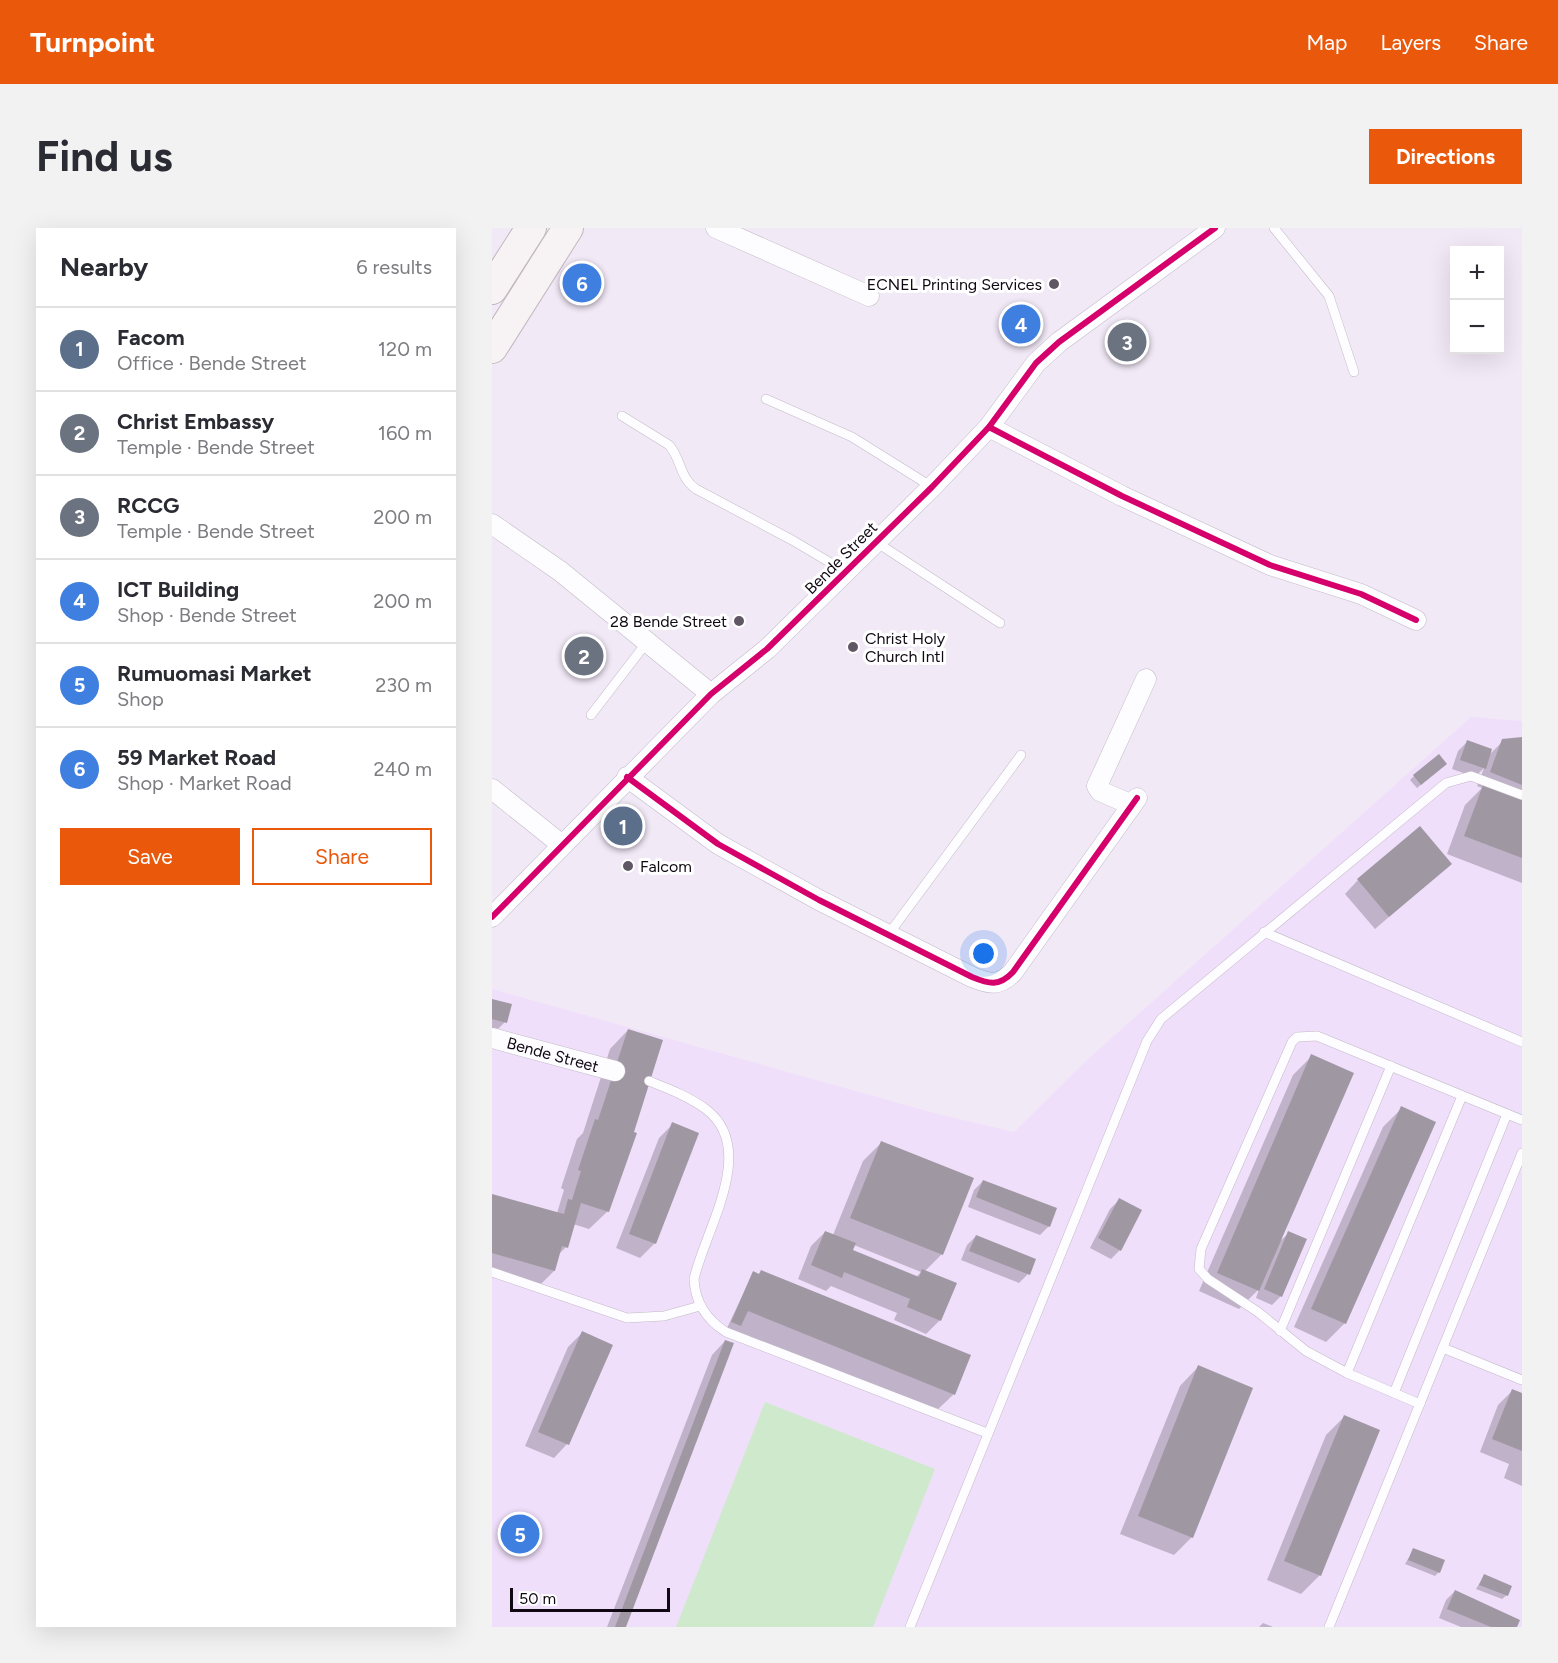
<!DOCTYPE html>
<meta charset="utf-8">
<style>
body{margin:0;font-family:Figtree,sans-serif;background:#f2f2f3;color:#2b2b33}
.controls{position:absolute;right:18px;top:18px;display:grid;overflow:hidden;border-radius:0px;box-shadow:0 6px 24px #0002}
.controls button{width:54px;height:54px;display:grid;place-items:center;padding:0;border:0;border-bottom:2px solid #e1e1e2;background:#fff;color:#2b2b33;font:30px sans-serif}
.scale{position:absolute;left:18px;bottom:15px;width:160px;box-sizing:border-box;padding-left:6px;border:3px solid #100914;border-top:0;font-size:16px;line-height:21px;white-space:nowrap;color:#100914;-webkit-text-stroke:4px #fff;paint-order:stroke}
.you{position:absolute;left:492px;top:726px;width:21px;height:21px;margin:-15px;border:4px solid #fff;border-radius:50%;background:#1a73e8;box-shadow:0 0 0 9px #1a73e833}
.badge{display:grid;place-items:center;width:39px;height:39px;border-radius:50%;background:#ea580c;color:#fff;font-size:20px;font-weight:700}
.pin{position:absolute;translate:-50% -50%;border:3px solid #fff;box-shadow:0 2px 6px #0006}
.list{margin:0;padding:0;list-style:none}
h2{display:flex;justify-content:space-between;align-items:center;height:78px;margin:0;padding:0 24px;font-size:26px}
h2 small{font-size:20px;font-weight:400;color:#7c7c81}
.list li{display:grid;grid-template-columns:39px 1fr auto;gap:18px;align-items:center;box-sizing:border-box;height:84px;padding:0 24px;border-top:2px solid #e1e1e2}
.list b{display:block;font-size:22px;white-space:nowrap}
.list p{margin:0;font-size:20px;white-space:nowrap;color:#7c7c81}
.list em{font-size:20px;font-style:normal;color:#7c7c81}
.actions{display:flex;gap:12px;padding:18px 24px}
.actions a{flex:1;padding:14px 0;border:2px solid #ea580c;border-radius:0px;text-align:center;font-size:21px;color:#ea580c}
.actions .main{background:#ea580c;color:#fff}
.map{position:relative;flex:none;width:1030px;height:1399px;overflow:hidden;border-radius:0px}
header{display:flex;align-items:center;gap:36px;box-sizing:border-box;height:84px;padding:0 30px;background:#ea580c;color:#fff}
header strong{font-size:28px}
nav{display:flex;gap:33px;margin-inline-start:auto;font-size:21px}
.intro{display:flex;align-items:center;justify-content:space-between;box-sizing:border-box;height:144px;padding:0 36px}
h1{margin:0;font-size:42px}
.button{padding:15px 27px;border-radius:0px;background:#ea580c;color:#fff;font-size:21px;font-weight:700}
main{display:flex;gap:36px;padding:0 36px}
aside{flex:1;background:#fff;border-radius:0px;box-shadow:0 6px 24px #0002}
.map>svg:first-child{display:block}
.built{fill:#f0dffa}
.green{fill:#cfe9cd}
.shadow{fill:#0003;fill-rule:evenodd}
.building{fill:#9f98a3}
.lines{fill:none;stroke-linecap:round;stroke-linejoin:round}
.lane-casing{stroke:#c2bac7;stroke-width:10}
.street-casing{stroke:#c2bac7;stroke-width:21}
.primary-casing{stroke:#c1b8bd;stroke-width:32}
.lane{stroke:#fdfcfe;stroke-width:9}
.street{stroke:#fdfcfe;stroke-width:20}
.primary{stroke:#f7f3f4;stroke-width:30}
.cycleway-casing{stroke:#fff;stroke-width:10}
.cycleway{stroke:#d6006c;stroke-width:6}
.poi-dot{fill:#5f5763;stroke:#fff;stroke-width:2}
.labels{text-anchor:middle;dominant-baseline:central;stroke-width:6;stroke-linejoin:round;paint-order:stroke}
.poi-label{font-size:16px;fill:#100914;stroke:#fff;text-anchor:end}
.street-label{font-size:16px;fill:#100914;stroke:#fff}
</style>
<header>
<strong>Turnpoint</strong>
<nav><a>Map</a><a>Layers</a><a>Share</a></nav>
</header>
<div class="intro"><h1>Find us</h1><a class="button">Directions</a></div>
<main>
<aside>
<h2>Nearby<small>6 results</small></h2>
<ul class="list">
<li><span class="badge" style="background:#5c6f8a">1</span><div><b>Facom</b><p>Office · Bende Street</p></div><em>120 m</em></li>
<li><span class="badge" style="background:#6b7280">2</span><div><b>Christ Embassy</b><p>Temple · Bende Street</p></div><em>160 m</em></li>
<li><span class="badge" style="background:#6b7280">3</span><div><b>RCCG</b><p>Temple · Bende Street</p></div><em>200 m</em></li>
<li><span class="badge" style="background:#3f7fe0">4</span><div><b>ICT Building</b><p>Shop · Bende Street</p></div><em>200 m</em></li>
<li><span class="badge" style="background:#3f7fe0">5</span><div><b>Rumuomasi Market</b><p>Shop</p></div><em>230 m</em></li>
<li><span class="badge" style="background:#3f7fe0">6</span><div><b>59 Market Road</b><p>Shop · Market Road</p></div><em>240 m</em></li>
</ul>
<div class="actions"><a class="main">Save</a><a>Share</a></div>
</aside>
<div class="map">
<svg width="1030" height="1399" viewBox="0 0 1030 1399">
<rect width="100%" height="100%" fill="#f2e9f7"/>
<!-- built -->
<path class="built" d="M 979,489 L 1030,493 L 1030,1399 L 0,1399 L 0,761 L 442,885 L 522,904 L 596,831 Z"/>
<!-- green -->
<path class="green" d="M 273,1174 L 443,1241 L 381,1399 L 184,1399 Z"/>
<!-- shadow -->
<g class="shadow">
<path d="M 1030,511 L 1030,655 L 955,626 L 973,577 L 990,560 L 985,558 L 992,540 L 983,549 L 960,541 L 966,523 L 975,514 L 997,527 L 1011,513 Z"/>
<path d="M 949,540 L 925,560 L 918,552 L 922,548 Z"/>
<path d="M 958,636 L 883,701 L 853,666 L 866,652 Z"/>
<path d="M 0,772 L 13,794 L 4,803 L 0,802 Z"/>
<path d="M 136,802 L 116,983 L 97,1001 L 81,996 L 74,1019 L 66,1027 L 62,1043 L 44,1061 L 0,1049 L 0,967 L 65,985 L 72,962 L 69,960 L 85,911 L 91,905 L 118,821 Z"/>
<path d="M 820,828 L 787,1014 L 797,1005 L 789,1068 L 780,1077 L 764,1070 L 767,1061 L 747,1081 L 707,1063 L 801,847 Z"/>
<path d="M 910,880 L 853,1095 L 834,1114 L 802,1099 L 891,899 Z"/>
<path d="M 181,896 L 205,906 L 162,1016 L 148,1030 L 124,1020 L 167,910 Z"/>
<path d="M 389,915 L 450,1026 L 432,1044 L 448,1092 L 434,1106 L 402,1092 L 405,1085 L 339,1058 L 334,1063 L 306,1051 L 319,1018 L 333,1004 L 341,1007 L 371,933 ZM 362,1017 L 429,1044 L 424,1049 L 359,1023 Z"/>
<path d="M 491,953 L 557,998 L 548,1007 L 476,979 L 482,962 Z"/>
<path d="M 627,972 L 628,1022 L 619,1031 L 598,1020 L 618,981 Z"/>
<path d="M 484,1008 L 536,1046 L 527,1055 L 469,1032 L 475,1017 Z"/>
<path d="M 261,1045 L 462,1166 L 443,1184 L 235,1100 Z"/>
<path d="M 90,1105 L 119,1118 L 75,1216 L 62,1230 L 33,1218 L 76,1119 Z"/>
<path d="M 233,1113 L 240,1116 L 132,1399 L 115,1399 L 220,1127 Z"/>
<path d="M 706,1139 L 700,1309 L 682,1327 L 628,1306 L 688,1158 Z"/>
<path d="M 1020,1163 L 1030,1167 L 1030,1258 L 1012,1250 L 1017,1236 L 988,1224 L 1006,1177 Z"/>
<path d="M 852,1189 L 828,1347 L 809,1366 L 775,1352 L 834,1207 Z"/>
<path d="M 922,1321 L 947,1344 L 943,1348 L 913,1336 Z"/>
<path d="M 992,1348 L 1015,1367 L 1010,1371 L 984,1361 Z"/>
<path d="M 963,1363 L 1026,1392 L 1024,1399 L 969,1399 L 947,1390 L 954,1372 Z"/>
<path d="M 771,1395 L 781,1399 L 767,1399 Z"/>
</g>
<!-- building -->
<g class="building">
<path d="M 1030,509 L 1030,557 L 998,544 L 1010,511 Z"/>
<path d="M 975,512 L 1000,521 L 994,541 L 968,532 Z"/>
<path d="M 947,526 L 955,536 L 929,557 L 921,547 Z"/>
<path d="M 991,557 L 1030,571 L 1030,630 L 972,608 Z"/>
<path d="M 928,598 L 960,636 L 897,689 L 865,651 Z"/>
<path d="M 0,771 L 20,776 L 15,795 L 0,791 Z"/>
<path d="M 136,801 L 171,812 L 142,904 L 145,905 L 117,984 L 89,975 L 76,1020 L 70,1018 L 63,1043 L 0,1025 L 0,966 L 72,986 L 76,971 L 80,972 L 89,943 L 86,942 L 103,891 L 106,892 Z"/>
<path d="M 819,826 L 862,845 L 767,1063 L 725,1045 Z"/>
<path d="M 909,878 L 944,894 L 854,1096 L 819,1081 Z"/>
<path d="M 180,894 L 207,905 L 164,1016 L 137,1006 Z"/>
<path d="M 389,913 L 482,950 L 451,1027 L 358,990 Z"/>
<path d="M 491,952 L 565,980 L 558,999 L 484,969 Z"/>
<path d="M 627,970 L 650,982 L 629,1023 L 606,1010 Z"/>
<path d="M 333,1003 L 364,1015 L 361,1022 L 427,1049 L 430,1041 L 465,1055 L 449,1093 L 415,1079 L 418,1071 L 352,1044 L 350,1050 L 319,1037 Z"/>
<path d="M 796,1003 L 815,1011 L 790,1069 L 772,1061 Z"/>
<path d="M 484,1007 L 544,1031 L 538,1047 L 477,1023 Z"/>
<path d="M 269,1042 L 479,1127 L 463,1167 L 256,1083 L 249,1098 L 239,1094 L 261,1043 L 267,1046 Z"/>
<path d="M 90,1103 L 121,1117 L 77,1217 L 46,1204 Z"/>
<path d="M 233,1112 L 242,1115 L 134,1399 L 123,1399 Z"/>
<path d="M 706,1137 L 761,1160 L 701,1310 L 646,1288 Z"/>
<path d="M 1020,1161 L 1030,1165 L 1030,1223 L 1000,1211 Z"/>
<path d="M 852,1187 L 888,1202 L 829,1348 L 792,1333 Z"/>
<path d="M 921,1320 L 953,1332 L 948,1345 L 916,1332 Z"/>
<path d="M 992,1346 L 1020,1358 L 1016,1368 L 987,1357 Z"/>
<path d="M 963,1362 L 1028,1392 L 1025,1399 L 999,1399 L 955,1381 Z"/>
</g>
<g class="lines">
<defs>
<g id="lane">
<path d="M 782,0 L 837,68 L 862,144"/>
<path d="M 274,171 L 360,209 L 440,259"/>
<path d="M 130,188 L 177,217 C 190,232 187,249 204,261 L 300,312 L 354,344"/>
<path d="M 384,314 L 508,395"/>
<path d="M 99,487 L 155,414"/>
<path d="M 772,704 L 1030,814"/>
<path d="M 396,707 L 529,527"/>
<path d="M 157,853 C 177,861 198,869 215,882 C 266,922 213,1002 202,1051 C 203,1074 215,1092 234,1104 L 495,1205"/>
<path d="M 0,1044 L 135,1090 L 172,1088 L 208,1078"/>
<path d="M 788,1103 L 899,838"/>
<path d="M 951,1120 L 1030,1152"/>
<path d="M 855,1145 L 970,868"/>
<path d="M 902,1165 L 1015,886"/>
<path d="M 928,1176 L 855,1145 L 814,1123 L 766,1084 L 716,1051 L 707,1041 L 709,1021 L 800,814 L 805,809 L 825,808 L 1030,892"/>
<path d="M 418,1399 L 655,813 L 669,791 L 954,555 L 979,548 L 1030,567"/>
<path d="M 837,1399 L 1030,925"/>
</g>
<g id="street">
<path d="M 224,0 L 377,68"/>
<path d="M 497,199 L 630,268 L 778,337 L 869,366 L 924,392"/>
<path d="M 0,296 L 68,343 L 219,466"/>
<path d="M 135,549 L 226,616 L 327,672 L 480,749 C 497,756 507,759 521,744 L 645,570"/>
<path d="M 0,561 L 70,617"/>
<path d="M 640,577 L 608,563 L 605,558 L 654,451"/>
<path d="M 0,689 L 219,466 L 275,421 L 440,259 L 497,199 L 544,135 L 567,114 L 723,0"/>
<path id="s1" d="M 0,810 L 123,843"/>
</g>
<g id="primary">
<path d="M 0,61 L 39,0"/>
<path d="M 0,120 L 76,0"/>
</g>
</defs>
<!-- lane casing -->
<use href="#lane" class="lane-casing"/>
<!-- street casing -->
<use href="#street" class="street-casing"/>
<!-- primary casing -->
<use href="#primary" class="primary-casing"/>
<!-- lane -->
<use href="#lane" class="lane"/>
<!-- street -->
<use href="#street" class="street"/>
<!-- primary -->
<use href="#primary" class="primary"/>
<defs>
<g id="cycleway">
<path d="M 497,199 L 630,268 L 778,337 L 869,366 L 924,392"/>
<path d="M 135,549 L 226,616 L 327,672 L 480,749 C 497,756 507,759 521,744 L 645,570"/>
<path d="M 0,689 L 219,466 L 275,421 L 440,259 L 497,199 L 544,135 L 567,114 L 723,0"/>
</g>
</defs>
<!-- cycleway casing -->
<use href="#cycleway" class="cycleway-casing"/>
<!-- cycleway -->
<use href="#cycleway" class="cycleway"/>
</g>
<!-- markers -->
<g class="poi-dot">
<circle cx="562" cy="56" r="6"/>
<circle cx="247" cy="393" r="6"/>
<circle cx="361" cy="419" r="6"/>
<circle cx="136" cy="638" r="6"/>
</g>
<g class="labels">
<!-- poi labels -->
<g class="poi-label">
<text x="550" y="56">ECNEL Printing Services</text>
<text x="235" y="393">28 Bende Street</text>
<text x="373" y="410" text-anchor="start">Christ Holy<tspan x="373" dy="18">Church Intl</tspan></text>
<text x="148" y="638" text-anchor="start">Falcom</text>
</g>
<!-- street labels -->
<g class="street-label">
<text transform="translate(349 330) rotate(-45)">Bende Street</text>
<text stroke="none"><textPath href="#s1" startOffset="63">Bende Street</textPath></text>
</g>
</g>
</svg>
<div class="controls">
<button>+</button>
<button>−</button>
</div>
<div class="scale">50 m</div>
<div class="you"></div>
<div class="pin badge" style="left:131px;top:598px;background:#5c6f8a">1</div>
<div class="pin badge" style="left:92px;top:428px;background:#6b7280">2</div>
<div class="pin badge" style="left:635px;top:114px;background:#6b7280">3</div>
<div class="pin badge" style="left:529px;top:96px;background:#3f7fe0">4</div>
<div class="pin badge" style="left:28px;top:1306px;background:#3f7fe0">5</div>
<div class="pin badge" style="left:90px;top:55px;background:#3f7fe0">6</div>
</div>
</main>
